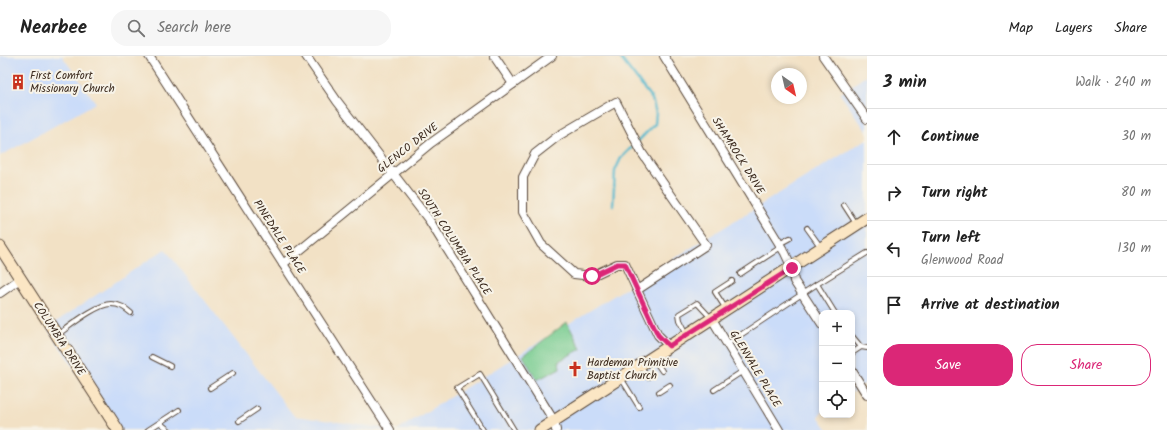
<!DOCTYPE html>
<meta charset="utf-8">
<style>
body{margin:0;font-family:Kalam,sans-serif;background:#f6f6f6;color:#222}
.controls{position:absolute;right:12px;bottom:12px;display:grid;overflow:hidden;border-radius:8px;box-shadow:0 2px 6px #0003}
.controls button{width:36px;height:36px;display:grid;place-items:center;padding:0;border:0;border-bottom:1px solid #e0e0e0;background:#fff;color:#222;font:20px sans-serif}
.compass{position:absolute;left:771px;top:12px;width:36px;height:36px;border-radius:50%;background:#fff;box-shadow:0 2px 6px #0003;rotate:146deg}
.stop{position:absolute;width:12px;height:12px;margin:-9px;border:3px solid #db2777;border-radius:50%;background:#fff}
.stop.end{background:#db2777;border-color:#fff;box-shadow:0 1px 4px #0008}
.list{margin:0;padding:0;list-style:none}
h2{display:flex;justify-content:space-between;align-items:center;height:52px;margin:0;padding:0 16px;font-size:17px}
h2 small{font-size:13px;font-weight:400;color:#767676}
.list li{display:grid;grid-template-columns:26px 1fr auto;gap:12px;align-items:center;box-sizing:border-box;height:56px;padding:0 16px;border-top:1px solid #e0e0e0}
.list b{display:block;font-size:15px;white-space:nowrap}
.list p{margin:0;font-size:13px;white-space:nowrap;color:#767676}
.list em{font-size:13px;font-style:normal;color:#767676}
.actions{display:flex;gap:8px;padding:12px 16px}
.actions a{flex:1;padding:9px 0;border:1px solid #db2777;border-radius:16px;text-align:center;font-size:14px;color:#db2777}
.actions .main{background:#db2777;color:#fff}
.icon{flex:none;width:22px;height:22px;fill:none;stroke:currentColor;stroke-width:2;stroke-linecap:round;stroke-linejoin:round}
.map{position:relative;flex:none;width:867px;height:374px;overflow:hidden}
header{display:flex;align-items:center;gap:24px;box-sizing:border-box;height:56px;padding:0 20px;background:#fff;border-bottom:1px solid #e0e0e0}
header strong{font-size:19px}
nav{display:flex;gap:22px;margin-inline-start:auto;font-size:14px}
.search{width:280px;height:36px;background:#f6f6f6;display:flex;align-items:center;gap:10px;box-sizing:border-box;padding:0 14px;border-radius:16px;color:#767676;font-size:15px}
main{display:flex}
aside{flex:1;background:#fff}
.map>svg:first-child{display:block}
.built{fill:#cadcf9}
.green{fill:#77cc90;stroke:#597b57}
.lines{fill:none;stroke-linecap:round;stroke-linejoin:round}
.stream{stroke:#50b8ce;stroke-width:2.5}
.lane-casing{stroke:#564537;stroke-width:6}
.street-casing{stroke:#564537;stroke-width:10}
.secondary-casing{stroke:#564537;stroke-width:13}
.lane{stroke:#fff;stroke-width:4}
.street{stroke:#fff;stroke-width:8}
.secondary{stroke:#fbe6c4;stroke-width:11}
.route{stroke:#db2777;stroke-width:5}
.labels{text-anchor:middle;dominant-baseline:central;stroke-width:4;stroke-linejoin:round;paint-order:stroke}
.poi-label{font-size:11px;fill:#3b2a1e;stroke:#f7f3e8;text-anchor:start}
.street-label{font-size:11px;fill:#3b2a1e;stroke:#f7f3e8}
</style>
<header>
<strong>Nearbee</strong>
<div class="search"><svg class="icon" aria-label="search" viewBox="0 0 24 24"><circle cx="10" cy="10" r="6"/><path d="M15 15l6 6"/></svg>Search here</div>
<nav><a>Map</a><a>Layers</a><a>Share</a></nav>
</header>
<main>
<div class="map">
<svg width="867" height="374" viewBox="0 0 867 374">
<rect width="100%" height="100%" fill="#f7f3e8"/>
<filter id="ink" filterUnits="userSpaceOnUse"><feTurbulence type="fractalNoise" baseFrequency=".025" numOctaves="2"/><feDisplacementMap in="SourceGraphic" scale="8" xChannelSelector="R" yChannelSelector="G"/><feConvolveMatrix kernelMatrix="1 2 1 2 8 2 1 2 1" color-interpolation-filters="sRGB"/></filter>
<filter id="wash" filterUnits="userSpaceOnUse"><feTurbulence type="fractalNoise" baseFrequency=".012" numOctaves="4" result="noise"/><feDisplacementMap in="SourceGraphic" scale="16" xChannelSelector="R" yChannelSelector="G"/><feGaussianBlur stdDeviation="0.9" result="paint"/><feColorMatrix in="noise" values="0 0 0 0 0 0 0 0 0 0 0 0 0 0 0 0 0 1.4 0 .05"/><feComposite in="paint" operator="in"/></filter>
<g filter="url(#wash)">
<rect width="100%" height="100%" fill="#f2e1c5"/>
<!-- built -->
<g class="built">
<path d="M 0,0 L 62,0 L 96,47 L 0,100 Z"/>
<path d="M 867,19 L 867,76 L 840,38 Z"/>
<path d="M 867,83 L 867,326 L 852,337 L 852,257 L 822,257 L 822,357 L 818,360 L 828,374 L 397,374 Z"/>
<path d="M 165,193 L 294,360 L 396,374 L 116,374 L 47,272 Z"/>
</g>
<!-- green -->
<path class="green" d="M 567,266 L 581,293 L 559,305 L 560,312 L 537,324 L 523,300 Z"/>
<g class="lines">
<!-- stream -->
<path class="stream" d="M 613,149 L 615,115 L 621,102 L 655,68 L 656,57 L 652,43 L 619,0"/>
</g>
</g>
<g filter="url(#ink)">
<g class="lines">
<defs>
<g id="lane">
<path d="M 844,149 L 857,169"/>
<path d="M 807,172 L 820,190"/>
<path d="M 779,188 L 790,182"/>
<path d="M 740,218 L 781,191"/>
<path d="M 817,228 L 867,197"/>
<path d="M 726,253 L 715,236 L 732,225"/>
<path d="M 687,278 L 680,264 L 679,258 L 697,247 L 712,263"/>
<path d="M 57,279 C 70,270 97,248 111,248 C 120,248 125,252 131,257"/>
<path d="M 852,280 L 861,291 L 867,292"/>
<path d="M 727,288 L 817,228 L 835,257"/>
<path d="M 852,297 L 861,291"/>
<path d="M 152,301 L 170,310"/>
<path d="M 653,302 L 662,315"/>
<path d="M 640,309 L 648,321"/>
<path d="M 621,322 L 639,351"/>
<path d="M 210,332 L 233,317"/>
<path d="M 714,334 L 743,315"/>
<path d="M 659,336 L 670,329"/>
<path d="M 239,365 L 257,353"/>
<path d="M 160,367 L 169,374"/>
<path d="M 148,374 L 179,354"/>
<path d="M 483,374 L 457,332 L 480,318 L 514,374"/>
</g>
<g id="street">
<path d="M 149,0 L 390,374"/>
<path d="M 306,0 L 337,45 L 429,164 L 554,365 L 556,374"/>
<path d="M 494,0 L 513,28"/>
<path d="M 664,0 L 785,197 L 792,212 L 794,225 L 822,268"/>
<path d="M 823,0 L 867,63"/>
<path d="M 283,208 L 431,87 L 552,0"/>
<path d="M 637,234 L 625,208 L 617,208 L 592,220 L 574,218 L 541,188 L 523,156 L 523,121 L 535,98 L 558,80 L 616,46 L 642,97 L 706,189 L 637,234 L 658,279 L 669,290"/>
<path d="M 0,237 L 20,223"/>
<path d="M 712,263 L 779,374"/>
<path d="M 852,315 L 867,339"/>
</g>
<g id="secondary">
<path d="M 0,191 L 118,374"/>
<path d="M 540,374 L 867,162"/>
</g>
</defs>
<!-- lane casing -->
<use href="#lane" class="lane-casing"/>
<!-- street casing -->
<use href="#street" class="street-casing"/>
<!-- secondary casing -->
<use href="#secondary" class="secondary-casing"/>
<!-- lane -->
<use href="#lane" class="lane"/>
<!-- street -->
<use href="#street" class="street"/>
<!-- secondary -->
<use href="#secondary" class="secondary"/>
</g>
</g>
<g class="lines" filter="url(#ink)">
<!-- route -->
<path class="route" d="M 592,220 L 617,208 L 625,208 L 658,279 L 669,290 L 792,212"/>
</g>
<!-- icons -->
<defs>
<symbol id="building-bare" viewBox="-9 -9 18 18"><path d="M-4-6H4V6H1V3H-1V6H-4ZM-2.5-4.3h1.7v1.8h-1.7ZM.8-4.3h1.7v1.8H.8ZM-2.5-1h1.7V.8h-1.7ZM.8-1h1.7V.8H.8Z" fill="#c8321e" stroke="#f7f3e8" stroke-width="2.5" paint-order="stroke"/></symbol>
<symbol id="church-bare" viewBox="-9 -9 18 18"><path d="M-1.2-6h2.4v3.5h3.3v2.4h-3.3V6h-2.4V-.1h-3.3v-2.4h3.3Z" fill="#c8321e" stroke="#f7f3e8" stroke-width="2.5" paint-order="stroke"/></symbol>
</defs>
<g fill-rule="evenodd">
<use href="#building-bare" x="7" y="15" width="22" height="22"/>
<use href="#church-bare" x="564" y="302" width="22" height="22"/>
</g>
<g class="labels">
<!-- poi labels -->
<g class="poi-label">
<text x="30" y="20">First Comfort<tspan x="30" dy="13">Missionary Church</tspan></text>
<text x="587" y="307">Hardeman Primitive<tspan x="587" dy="13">Baptist Church</tspan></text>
</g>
<!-- street labels -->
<g class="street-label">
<text transform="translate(408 92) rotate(-38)">GLENCO DRIVE</text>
<text transform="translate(738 100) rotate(58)">SHAMROCK DRIVE</text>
<text transform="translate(279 181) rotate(57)">PINEDALE PLACE</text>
<text transform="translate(454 186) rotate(57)">SOUTH COLUMBIA PLACE</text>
<text transform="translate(59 283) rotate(57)">COLUMBIA DRIVE</text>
<text transform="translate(755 313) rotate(59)">GLENVALE PLACE</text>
</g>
</g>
</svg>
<div class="controls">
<button>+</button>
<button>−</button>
<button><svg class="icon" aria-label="locate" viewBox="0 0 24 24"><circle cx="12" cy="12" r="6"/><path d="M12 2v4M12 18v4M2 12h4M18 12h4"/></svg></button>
</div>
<svg class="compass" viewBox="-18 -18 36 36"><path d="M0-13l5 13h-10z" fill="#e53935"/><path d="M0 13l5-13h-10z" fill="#767676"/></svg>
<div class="stop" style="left:592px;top:220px"></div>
<div class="stop end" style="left:792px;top:212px"></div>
</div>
<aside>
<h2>3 min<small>Walk · 240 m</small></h2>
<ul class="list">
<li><svg class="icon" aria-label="ahead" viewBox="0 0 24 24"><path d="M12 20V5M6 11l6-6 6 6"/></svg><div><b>Continue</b></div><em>30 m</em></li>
<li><svg class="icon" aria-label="right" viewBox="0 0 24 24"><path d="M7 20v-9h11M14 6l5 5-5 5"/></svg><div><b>Turn right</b></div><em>80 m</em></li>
<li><svg class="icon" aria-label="left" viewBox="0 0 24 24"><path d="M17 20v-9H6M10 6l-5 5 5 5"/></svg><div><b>Turn left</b><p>Glenwood Road</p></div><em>130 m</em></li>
<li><svg class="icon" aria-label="arrive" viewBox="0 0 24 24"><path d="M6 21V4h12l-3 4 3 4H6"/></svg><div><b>Arrive at destination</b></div></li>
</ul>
<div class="actions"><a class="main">Save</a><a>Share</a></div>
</aside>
</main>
